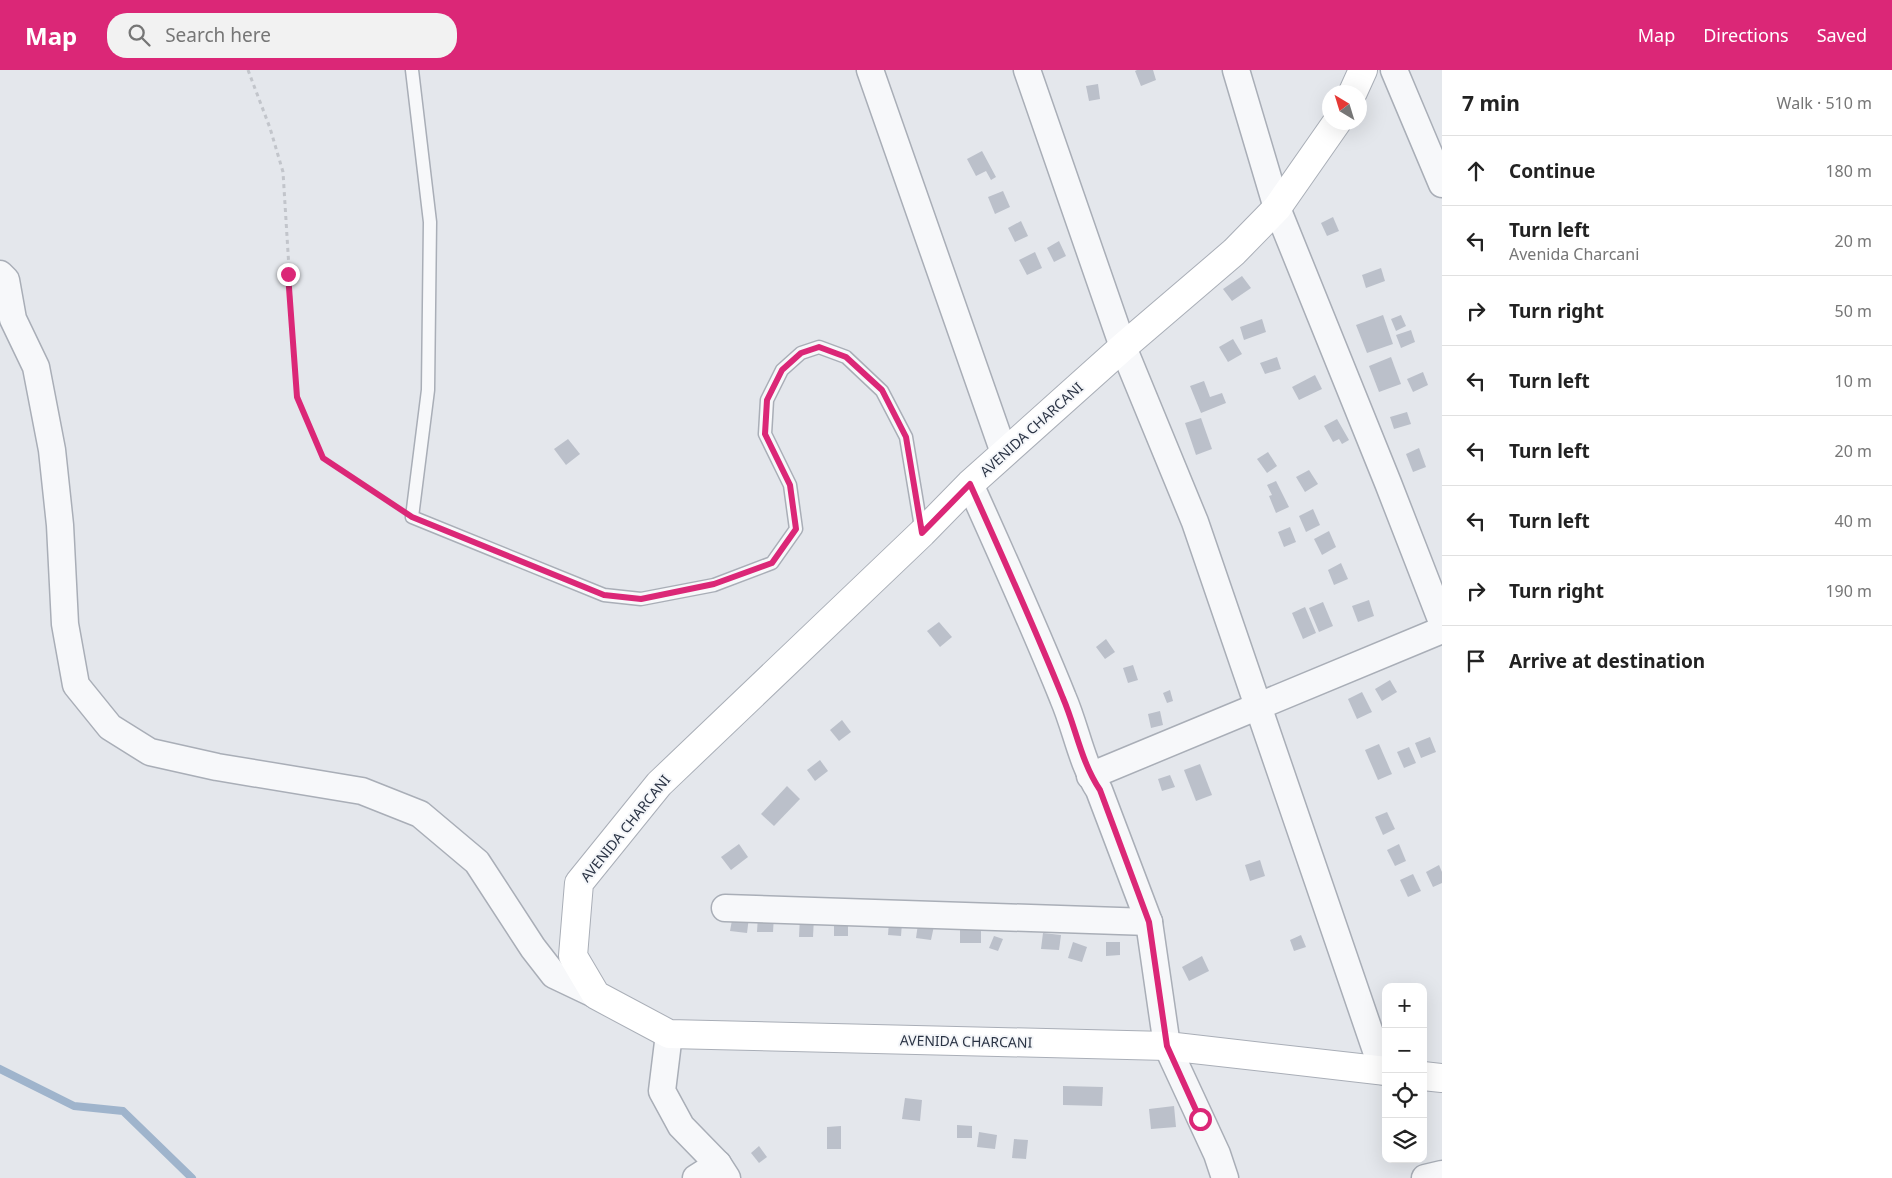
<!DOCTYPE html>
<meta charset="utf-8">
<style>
body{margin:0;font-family:"Noto Sans",sans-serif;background:#f2f2f2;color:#222}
.controls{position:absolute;right:15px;bottom:15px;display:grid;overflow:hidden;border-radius:10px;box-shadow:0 5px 20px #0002}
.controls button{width:45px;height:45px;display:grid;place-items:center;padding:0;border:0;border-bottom:1px solid #e0e0e0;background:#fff;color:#222;font:25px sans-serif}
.compass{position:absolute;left:1322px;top:15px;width:45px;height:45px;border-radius:50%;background:#fff;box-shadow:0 5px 20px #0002;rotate:322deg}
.stop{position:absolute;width:15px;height:15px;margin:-11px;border:4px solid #db2777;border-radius:50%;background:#fff}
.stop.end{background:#db2777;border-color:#fff;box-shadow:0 1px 5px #0008}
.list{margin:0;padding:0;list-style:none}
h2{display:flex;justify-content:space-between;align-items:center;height:65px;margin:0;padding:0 20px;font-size:21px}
h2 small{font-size:16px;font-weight:400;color:#767676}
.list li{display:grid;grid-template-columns:32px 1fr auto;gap:15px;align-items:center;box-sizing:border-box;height:70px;padding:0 20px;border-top:1px solid #e0e0e0}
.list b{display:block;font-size:19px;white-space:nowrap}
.list p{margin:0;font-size:16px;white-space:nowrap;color:#767676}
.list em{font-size:16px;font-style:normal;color:#767676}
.icon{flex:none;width:28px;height:28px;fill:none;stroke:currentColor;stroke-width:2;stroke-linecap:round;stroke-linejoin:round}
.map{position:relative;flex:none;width:1442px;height:1108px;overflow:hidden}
header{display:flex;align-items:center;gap:30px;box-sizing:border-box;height:70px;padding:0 25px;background:#db2777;color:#fff}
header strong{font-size:24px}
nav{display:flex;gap:28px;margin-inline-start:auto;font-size:18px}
.search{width:350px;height:45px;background:#f2f2f2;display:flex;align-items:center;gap:12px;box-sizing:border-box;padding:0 18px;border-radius:20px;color:#767676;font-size:19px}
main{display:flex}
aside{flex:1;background:#fff}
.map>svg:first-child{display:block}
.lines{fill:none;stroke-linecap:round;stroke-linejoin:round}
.stream{stroke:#9fb4cc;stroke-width:8}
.building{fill:#bbc0ca}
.lane-casing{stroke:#a9aeb7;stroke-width:15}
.street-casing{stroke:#a9aeb7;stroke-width:29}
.secondary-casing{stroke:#a9aeb7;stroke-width:30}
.path{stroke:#c2c5cb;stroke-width:3;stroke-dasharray:4 4;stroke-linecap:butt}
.lane{stroke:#f7f8fa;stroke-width:12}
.street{stroke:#f7f8fa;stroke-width:26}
.secondary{stroke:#fff;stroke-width:28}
.route{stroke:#db2777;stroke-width:6}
.labels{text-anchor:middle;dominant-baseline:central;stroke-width:4;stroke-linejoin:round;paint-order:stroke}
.street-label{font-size:14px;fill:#2b3445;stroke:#f4f6f9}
</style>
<header>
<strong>Map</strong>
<div class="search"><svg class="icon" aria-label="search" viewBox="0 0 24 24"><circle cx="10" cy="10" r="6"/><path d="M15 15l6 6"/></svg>Search here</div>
<nav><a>Map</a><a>Directions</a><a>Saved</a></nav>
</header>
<main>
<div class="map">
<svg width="1442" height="1108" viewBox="0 0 1442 1108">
<rect width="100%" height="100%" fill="#e4e7ec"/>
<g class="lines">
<!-- stream -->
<path class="stream" d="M 0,999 L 74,1036 L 123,1041 L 192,1108"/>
</g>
<!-- building -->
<g class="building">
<path d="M 1137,0 L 1153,0 L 1156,10 L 1141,16 L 1135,1 Z"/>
<path d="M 1098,14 L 1100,29 L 1089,31 L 1086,16 Z"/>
<path d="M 982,81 L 996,107 L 991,110 L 986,101 L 976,106 L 967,89 Z"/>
<path d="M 1003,121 L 1010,137 L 995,144 L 988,127 Z"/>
<path d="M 1333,147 L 1339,161 L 1327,166 L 1321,153 Z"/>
<path d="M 1021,151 L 1028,166 L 1015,172 L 1008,158 Z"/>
<path d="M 1059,171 L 1066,186 L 1054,192 L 1047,178 Z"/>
<path d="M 1035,182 L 1042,198 L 1027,205 L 1019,190 Z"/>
<path d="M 1381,198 L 1385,211 L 1366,218 L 1362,205 Z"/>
<path d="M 1242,206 L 1251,218 L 1232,231 L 1223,219 Z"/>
<path d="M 1383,245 L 1393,274 L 1367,283 L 1356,255 Z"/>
<path d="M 1401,245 L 1406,256 L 1396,261 L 1391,249 Z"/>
<path d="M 1262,249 L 1266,262 L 1244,270 L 1240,257 Z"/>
<path d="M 1411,260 L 1415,272 L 1401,278 L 1396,265 Z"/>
<path d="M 1233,269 L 1242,284 L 1228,292 L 1219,277 Z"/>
<path d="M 1277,287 L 1281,299 L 1265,304 L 1260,293 Z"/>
<path d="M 1391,287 L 1401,314 L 1379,322 L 1369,296 Z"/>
<path d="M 1423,302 L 1428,315 L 1413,322 L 1407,309 Z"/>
<path d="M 1315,305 L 1322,319 L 1299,330 L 1292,317 Z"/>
<path d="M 1204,311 L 1210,327 L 1222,323 L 1226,333 L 1201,343 L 1190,316 Z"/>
<path d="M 1407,342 L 1411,354 L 1394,359 L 1390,347 Z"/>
<path d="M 1201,348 L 1212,379 L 1196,385 L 1185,353 Z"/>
<path d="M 1337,349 L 1349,370 L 1342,374 L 1339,369 L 1333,372 L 1324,356 Z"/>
<path d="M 568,369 L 580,384 L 566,395 L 554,379 Z"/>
<path d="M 1419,378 L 1426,397 L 1413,402 L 1406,384 Z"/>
<path d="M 1268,382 L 1277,396 L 1267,403 L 1257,389 Z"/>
<path d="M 1309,400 L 1318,414 L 1305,422 L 1296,407 Z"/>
<path d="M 1276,411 L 1289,437 L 1276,443 L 1269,426 L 1272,425 L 1267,415 Z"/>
<path d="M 1313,439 L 1320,455 L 1306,462 L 1299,446 Z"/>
<path d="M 1290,457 L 1296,472 L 1284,477 L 1278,462 Z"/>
<path d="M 1329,461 L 1336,477 L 1322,485 L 1314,469 Z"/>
<path d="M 1341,493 L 1348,509 L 1334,515 L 1328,500 Z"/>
<path d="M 1369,530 L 1374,546 L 1358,552 L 1352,536 Z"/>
<path d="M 1323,532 L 1333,556 L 1319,562 L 1309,538 Z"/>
<path d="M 1305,537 L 1316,563 L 1303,569 L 1292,543 Z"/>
<path d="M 939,552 L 952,567 L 940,577 L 927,561 Z"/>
<path d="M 1106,569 L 1115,582 L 1105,589 L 1096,577 Z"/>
<path d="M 1133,595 L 1138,610 L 1128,613 L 1123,598 Z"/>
<path d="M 1390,610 L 1397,622 L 1382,631 L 1375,619 Z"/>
<path d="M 1170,620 L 1173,631 L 1167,633 L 1163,623 Z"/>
<path d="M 1362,622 L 1372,642 L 1357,649 L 1348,629 Z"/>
<path d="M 1160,641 L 1163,655 L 1151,658 L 1148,644 Z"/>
<path d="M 842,650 L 851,662 L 839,671 L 830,660 Z"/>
<path d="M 1430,667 L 1436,682 L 1421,688 L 1415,673 Z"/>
<path d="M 1379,674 L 1392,704 L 1378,710 L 1365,680 Z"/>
<path d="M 1409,677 L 1416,693 L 1404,698 L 1397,682 Z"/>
<path d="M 820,690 L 828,701 L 815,711 L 807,700 Z"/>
<path d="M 1200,694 L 1212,725 L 1196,731 L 1184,700 Z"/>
<path d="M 1170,705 L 1175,717 L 1162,721 L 1158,709 Z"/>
<path d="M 787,716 L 800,729 L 774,756 L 761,744 Z"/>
<path d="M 1387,742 L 1395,759 L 1383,765 L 1375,747 Z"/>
<path d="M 739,774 L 748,787 L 731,800 L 721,787 Z"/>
<path d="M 1399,774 L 1406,791 L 1395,796 L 1387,780 Z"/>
<path d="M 1260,790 L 1265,806 L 1250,811 L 1245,795 Z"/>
<path d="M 1439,795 L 1442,802 L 1442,813 L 1433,817 L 1426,802 Z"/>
<path d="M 1413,804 L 1421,821 L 1408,827 L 1400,810 Z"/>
<path d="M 733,845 L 749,847 L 747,863 L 730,861 Z"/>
<path d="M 758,845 L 774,846 L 773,862 L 757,862 Z"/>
<path d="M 800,846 L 814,847 L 813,867 L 799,867 Z"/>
<rect x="834" y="851" width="14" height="15"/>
<path d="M 889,852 L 902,853 L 901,866 L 888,865 Z"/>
<path d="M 918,854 L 934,856 L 931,870 L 916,868 Z"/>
<rect x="960" y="858" width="21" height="15"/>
<path d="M 1043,863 L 1061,865 L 1059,880 L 1041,879 Z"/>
<path d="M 1301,865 L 1306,877 L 1294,881 L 1290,870 Z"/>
<path d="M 994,866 L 1003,869 L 998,881 L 989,878 Z"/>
<path d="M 1073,872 L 1087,877 L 1082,892 L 1068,888 Z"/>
<path d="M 1106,872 L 1120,872 L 1120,885 L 1106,886 Z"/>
<path d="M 1202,886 L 1209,901 L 1189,911 L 1182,897 Z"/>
<path d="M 1063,1016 L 1103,1017 L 1102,1036 L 1063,1035 Z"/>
<path d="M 905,1028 L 922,1030 L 920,1051 L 902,1049 Z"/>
<path d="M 1174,1036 L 1176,1057 L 1151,1059 L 1149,1039 Z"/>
<path d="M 957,1055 L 972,1056 L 972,1068 L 957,1068 Z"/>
<path d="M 841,1056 L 841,1079 L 827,1079 L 827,1057 Z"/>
<path d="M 979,1062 L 997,1065 L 995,1079 L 977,1077 Z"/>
<path d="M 1014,1069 L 1028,1070 L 1026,1089 L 1012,1088 Z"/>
<path d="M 759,1076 L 767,1087 L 759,1093 L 751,1083 Z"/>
</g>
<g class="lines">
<defs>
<path id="lane" d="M 412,0 L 430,152 L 428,320 L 412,447 L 604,525 L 641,529 L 714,515 L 772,493 L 796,459 L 790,415 L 765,364 L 767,330 L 782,300 L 801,283 L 819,277 L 846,287 L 882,321 L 906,367 L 922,463"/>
<g id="street">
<path d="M 870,0 L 1004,383"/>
<path d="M 1027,0 L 1123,277 L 1195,452 L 1383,1001"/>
<path d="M 1236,0 L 1277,138 L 1388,413 L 1442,552"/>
<path d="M 1394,0 L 1442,114"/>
<path d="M 0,204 L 6,210 L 13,249 L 36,297 L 52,380 L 60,455 L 65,554 L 76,615 L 110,657 L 150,682 L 217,697 L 362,721 L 420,744 L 477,792 L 533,878 L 554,905 L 596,925"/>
<path d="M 970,414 C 1002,485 1034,556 1063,628 C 1076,658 1081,692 1099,720 L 1149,852 L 1167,976 L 1217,1084 L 1225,1108"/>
<path d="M 1090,706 L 1442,560"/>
<path d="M 725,838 L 1149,852"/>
<path d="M 669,964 L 662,1021 L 681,1056 L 718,1094 L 727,1108"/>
<path d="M 696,1108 L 718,1094"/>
<path d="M 1425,1108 L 1442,1104"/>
</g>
<g id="secondary">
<path d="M 1353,22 L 1363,0"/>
<path d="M 1337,52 L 1277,138 L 1234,182 L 1123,277 L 970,414 L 922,463 L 659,714 L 579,813 L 573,886 L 596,925 L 669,964 L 1167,976 L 1386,1001"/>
<path d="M 1423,1006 L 1442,1008"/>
</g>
</defs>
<!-- lane casing -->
<use href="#lane" class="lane-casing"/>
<!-- street casing -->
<use href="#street" class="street-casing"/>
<!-- secondary casing -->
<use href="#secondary" class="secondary-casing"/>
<!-- path -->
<path class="path" d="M 248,0 L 270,58 L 283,102 L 297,327 L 323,388 L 396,436"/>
<!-- lane -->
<use href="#lane" class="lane"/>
<!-- street -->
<use href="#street" class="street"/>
<!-- secondary -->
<use href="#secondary" class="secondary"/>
</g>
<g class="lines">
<!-- route -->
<path class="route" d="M 288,204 L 297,327 L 323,388 L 412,447 L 604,525 L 641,529 L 714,514 L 772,493 L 796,459 L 790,415 L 765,364 L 767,330 L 782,300 L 801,283 L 819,277 L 846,287 L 882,320 L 906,367 L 922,463 L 970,414 C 1002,485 1034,556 1063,628 C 1076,658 1081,692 1100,720 L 1149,852 L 1167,976 L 1200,1049"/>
</g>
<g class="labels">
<!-- street labels -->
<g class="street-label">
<text transform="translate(1031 359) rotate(-42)">AVENIDA CHARCANI</text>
<text transform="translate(625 758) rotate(-51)">AVENIDA CHARCANI</text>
<text transform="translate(966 971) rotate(1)">AVENIDA CHARCANI</text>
</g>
</g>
</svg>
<div class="controls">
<button>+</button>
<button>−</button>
<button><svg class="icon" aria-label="locate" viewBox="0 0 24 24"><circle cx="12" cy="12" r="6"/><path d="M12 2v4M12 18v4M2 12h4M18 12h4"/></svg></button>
<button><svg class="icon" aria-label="layers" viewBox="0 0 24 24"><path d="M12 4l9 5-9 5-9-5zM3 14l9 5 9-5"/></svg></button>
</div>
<svg class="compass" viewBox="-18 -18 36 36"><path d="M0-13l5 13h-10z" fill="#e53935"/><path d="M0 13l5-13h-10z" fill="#767676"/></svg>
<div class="stop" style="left:1200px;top:1049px"></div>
<div class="stop end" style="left:288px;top:204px"></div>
</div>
<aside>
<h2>7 min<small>Walk · 510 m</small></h2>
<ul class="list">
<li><svg class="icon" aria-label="ahead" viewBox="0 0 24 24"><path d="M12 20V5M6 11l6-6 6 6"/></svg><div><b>Continue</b></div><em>180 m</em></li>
<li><svg class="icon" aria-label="left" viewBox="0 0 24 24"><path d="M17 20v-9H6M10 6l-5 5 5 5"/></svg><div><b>Turn left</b><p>Avenida Charcani</p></div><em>20 m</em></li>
<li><svg class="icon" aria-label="right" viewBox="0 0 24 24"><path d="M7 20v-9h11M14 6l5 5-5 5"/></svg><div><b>Turn right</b></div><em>50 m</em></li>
<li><svg class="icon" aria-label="left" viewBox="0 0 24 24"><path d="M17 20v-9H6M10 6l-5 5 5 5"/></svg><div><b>Turn left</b></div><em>10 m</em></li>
<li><svg class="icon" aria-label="left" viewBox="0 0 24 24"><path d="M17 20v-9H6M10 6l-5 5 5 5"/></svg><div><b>Turn left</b></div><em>20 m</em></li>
<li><svg class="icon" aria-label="left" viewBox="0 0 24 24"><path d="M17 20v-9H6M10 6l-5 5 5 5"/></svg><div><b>Turn left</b></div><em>40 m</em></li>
<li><svg class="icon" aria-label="right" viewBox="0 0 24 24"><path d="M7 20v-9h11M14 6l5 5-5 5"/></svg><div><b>Turn right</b></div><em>190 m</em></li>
<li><svg class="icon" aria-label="arrive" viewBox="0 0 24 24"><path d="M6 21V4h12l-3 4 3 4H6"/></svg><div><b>Arrive at destination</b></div></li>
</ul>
</aside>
</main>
